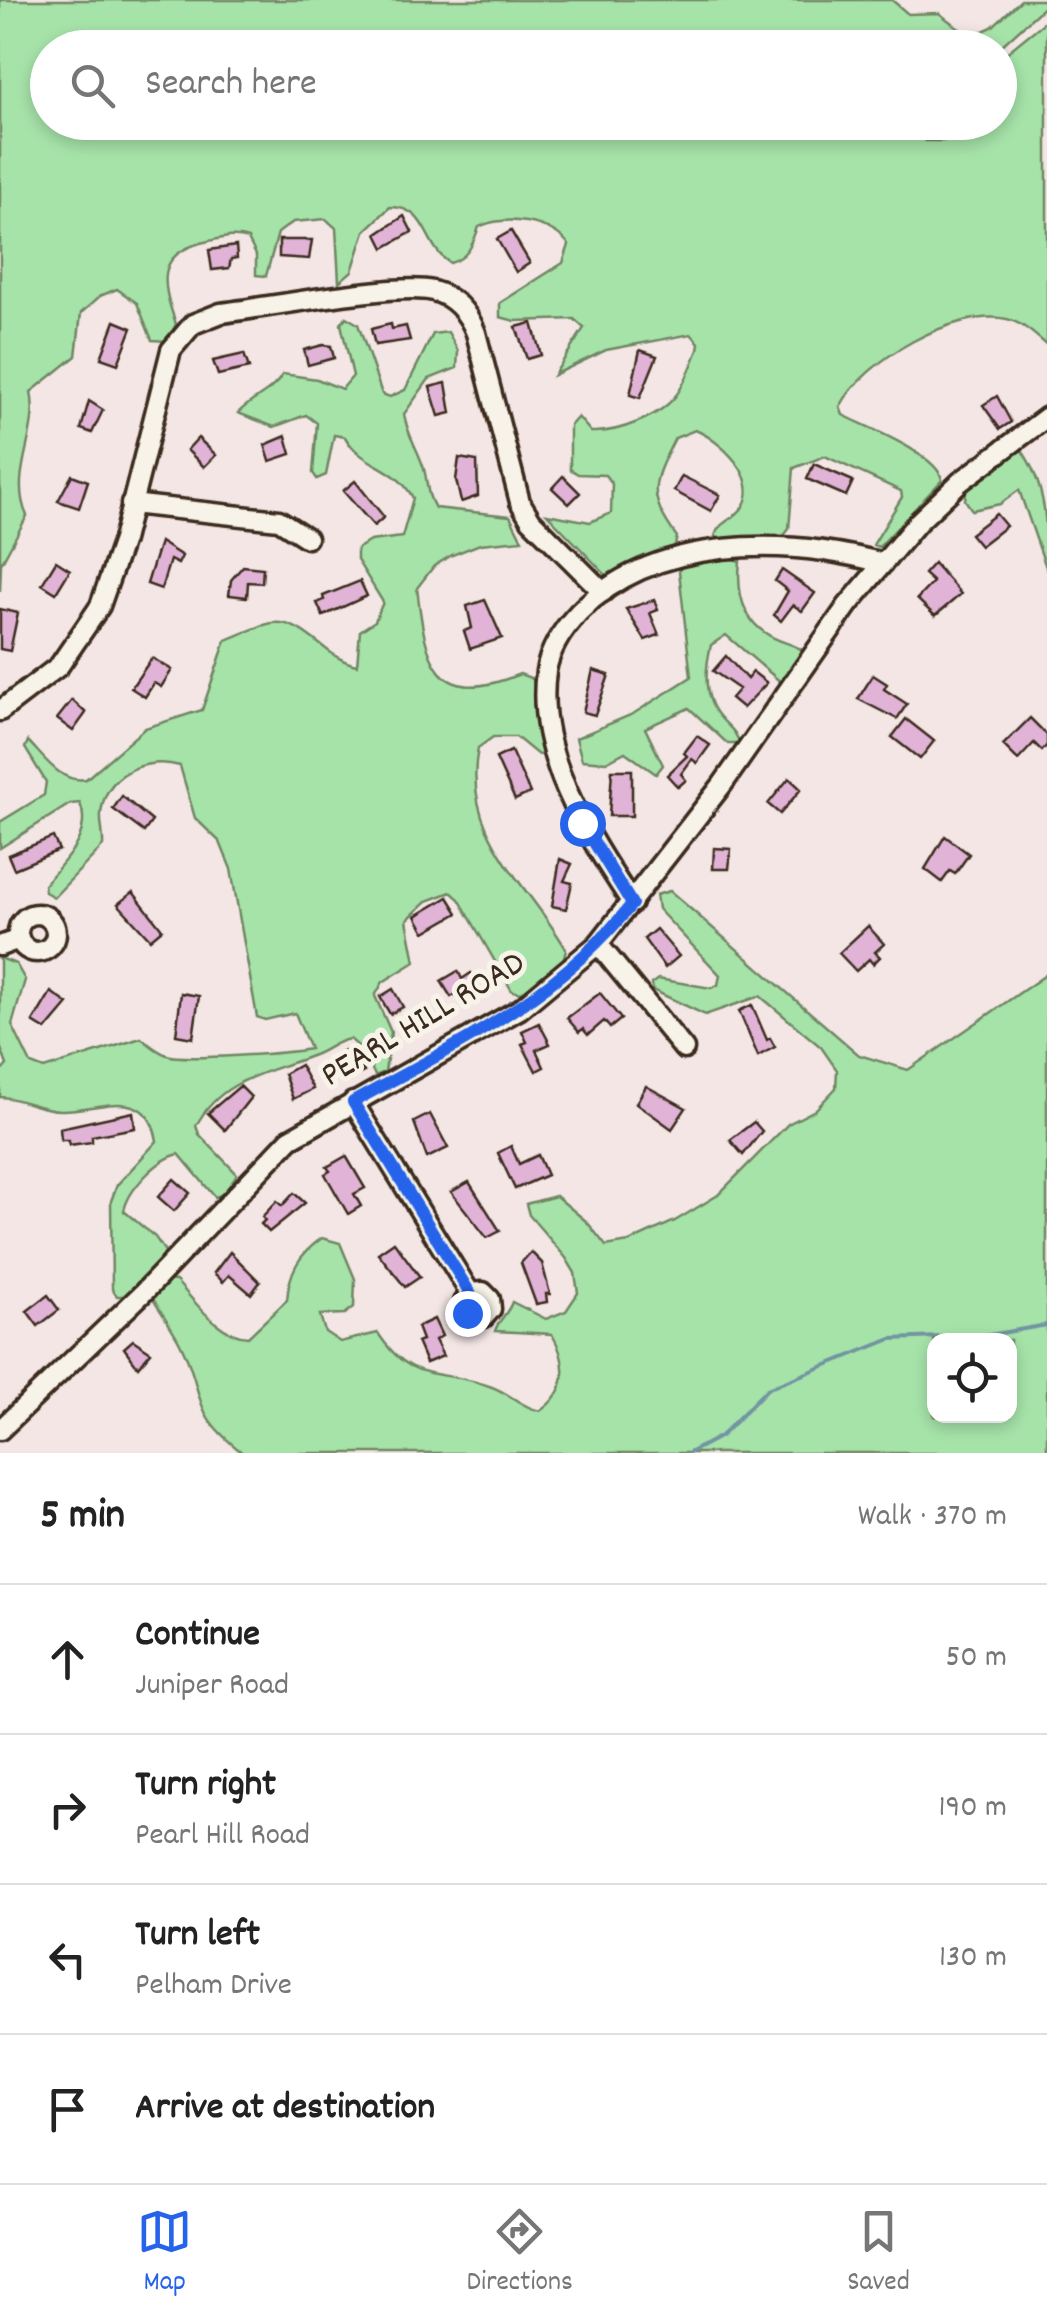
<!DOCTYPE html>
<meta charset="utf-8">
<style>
body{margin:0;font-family:Dekko,sans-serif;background:#f6f6f6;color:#222}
.controls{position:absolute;right:30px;bottom:30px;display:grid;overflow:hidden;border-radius:20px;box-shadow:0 5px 15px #0003}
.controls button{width:90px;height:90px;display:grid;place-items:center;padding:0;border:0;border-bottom:2px solid #e0e0e0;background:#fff;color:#222;font:50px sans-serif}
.stop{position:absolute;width:30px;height:30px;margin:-22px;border:8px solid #2563eb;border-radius:50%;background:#fff}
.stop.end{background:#2563eb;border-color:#fff;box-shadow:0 2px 10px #0008}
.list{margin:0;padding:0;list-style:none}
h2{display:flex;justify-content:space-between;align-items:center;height:130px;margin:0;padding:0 40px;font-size:42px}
h2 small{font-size:32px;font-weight:400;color:#767676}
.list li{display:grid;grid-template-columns:65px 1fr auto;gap:30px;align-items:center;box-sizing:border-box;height:150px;padding:0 40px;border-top:2px solid #e0e0e0}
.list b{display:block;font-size:38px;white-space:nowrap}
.list p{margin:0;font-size:32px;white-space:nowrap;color:#767676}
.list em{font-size:32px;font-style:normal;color:#767676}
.icon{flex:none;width:55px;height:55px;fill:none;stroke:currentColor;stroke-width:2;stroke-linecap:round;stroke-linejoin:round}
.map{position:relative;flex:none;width:1047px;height:1453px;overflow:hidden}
.search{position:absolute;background:#fff;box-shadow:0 5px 15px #0003;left:30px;right:30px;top:30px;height:110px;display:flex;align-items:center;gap:25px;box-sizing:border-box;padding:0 35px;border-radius:55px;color:#767676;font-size:38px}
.sheet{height:730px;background:#fff}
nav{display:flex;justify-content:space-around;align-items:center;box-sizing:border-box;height:140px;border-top:2px solid #e0e0e0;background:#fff;font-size:28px;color:#767676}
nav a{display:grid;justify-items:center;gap:5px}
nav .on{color:#2563eb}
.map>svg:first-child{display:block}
.green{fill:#a6e3a9;stroke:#708664;stroke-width:2.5;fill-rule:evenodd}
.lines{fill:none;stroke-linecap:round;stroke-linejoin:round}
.stream{stroke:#7295a1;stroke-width:4}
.building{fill:#e1b4d7;stroke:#3b2a1e;stroke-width:2.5}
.minor-casing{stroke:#3b2a1e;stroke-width:25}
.minor{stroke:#f7f3e8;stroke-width:18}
.route{stroke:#2563eb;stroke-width:12}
.labels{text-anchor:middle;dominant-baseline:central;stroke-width:10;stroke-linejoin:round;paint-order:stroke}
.street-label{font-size:35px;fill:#3b2a1e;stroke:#f7f3e8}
</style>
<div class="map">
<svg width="1047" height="1453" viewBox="0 0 1047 1453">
<rect width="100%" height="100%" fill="#f3e6e5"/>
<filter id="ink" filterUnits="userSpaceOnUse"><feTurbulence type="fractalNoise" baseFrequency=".01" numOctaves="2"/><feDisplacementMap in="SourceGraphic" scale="20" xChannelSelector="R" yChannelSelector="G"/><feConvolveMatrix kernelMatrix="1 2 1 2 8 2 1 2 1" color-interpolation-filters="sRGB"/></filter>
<g filter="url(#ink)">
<!-- green -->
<g class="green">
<path d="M 0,0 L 892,0 L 908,14 L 939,13 L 970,37 L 992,27 L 1021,0 L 1043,0 L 1046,5 L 999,48 L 48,48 L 48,122 L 905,122 L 926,141 L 943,141 L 959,123 L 1000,122 L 1000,58 L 1047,20 L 1047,345 C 1035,335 1023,323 1007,319 C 955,308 864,360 840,407 L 843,415 C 866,427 939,455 942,480 L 879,547 L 873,545 L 902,497 L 901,491 L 825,456 L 794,468 L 789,529 L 782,538 L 723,541 L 715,536 C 719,521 734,520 742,508 C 763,479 719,439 695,430 L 675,438 C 652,483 646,494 677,537 L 674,549 L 614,577 L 605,574 L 547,514 L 590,522 L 611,513 L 612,484 L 605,475 L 578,474 L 570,469 L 570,426 L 578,417 L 591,432 C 617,433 661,417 677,394 C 686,382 692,364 698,350 L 699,343 L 691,334 L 606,350 L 554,375 L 584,328 L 574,319 L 515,321 L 500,317 L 500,303 L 563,263 L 569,245 C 552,221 504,214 479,227 C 473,243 469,258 450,263 C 423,246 429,207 390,207 L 365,231 L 352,271 L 339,282 L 336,228 L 326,219 L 293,222 L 278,233 L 266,276 L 256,275 L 256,255 L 248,239 C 234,234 223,238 209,241 C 155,252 161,281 176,324 L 167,341 L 152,340 L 137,303 L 117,289 L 100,296 L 81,313 L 76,356 L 31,392 C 40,435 8,473 27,516 L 1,564 L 0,591 Z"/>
<path d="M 346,317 L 358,324 L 382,394 L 390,397 L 405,390 L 433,334 L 448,332 L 458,351 L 457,368 L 429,379 L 404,414 C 407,435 418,449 424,469 C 428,484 426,493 435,508 L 510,516 L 522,540 L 480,544 L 452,555 L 434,566 L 417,588 C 426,662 434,709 520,674 L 533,679 L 546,754 L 538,755 L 516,737 L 493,737 L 478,748 C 461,835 527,881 566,949 L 561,969 L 525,994 L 512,991 L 459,899 L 451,892 L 427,901 L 407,920 L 415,962 L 383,982 L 375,996 L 391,1032 L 385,1072 L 375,1076 L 364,1051 L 350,1039 C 335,1041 328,1050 314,1055 C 268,1073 221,1078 196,1126 L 199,1134 L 237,1174 L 224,1194 L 215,1197 L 179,1154 C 157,1159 128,1190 124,1211 L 155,1237 L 166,1253 L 127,1296 L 117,1296 L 112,1289 L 111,1201 L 117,1185 L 157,1141 C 147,1083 99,1111 61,1110 C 39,1110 22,1098 0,1097 L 0,1073 L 7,1065 L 0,1046 L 0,958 L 16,964 L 25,980 L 12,1025 L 31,1064 L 44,1069 L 141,1038 C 149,1044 158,1052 167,1055 C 183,1061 290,1053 310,1049 L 295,1013 L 265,1020 L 257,1017 L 231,869 L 220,842 L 195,818 L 180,766 C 146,756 105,773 101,814 C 100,825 104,835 103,846 L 54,897 L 45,892 L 44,885 C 63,862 93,836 80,803 L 70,804 L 0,848 L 0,822 L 44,795 L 46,782 L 25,748 L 28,741 C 44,757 61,784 86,779 L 145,728 L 202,710 L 226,640 C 240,635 257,626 272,623 C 305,619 326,660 357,665 L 360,631 L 375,621 L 383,602 L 357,560 L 357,549 L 370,541 L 402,537 L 413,498 C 395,464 363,468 345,437 L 334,435 L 326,475 L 317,479 L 313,473 L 317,423 L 306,415 L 274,427 L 238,413 C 253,397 272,393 283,374 L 317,379 L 342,389 L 353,376 L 341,324 Z"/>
<path d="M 1014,449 L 1021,449 C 1047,486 1047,526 1047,570 L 1019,490 L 1000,504 L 972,510 L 965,500 L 966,492 Z"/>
<path d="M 729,558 L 740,561 C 737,588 741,618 767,634 C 778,642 792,643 804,651 L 783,684 L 726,635 L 711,645 C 705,669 703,698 720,717 C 728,727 737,731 739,744 L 728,744 L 689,708 L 645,728 L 663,765 L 656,774 L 625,752 L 606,762 L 582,760 L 576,738 L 633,714 L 691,677 L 679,571 L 685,560 Z"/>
<path d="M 670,891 L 859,1055 L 908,1070 L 1047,974 L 1047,1453 L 243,1453 C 188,1410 207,1399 182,1347 C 174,1330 163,1315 153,1299 L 166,1280 L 176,1281 C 195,1301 218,1336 248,1337 L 287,1300 C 289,1272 299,1254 322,1238 L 340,1243 L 355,1279 L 354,1307 L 345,1314 L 320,1315 L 325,1332 L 340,1342 L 378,1333 C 413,1387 441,1367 492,1387 C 511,1394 521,1407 540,1411 C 568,1392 569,1364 552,1334 L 495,1331 C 498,1320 508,1314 512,1302 L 546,1319 L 566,1311 L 578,1293 L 575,1273 L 566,1258 L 529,1215 L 526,1204 L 556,1196 L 587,1222 L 606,1246 L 629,1242 L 675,1221 L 718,1195 L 788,1124 L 815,1110 L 836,1088 L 837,1070 L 821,1047 L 760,996 L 705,1015 L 653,990 L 651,984 L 658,979 L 711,988 L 718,985 L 720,975 L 658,909 L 656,895 ZM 934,1340 L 1010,1340 L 1010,1416 L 934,1416 Z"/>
</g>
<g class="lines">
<!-- stream -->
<path class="stream" d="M 689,1453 L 721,1436 L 767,1389 L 891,1339 L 989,1335 L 1047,1325"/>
</g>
<!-- building -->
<g class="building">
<path d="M 404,216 L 412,232 L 384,248 L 377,234 Z"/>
<path d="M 511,231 L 530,263 L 516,272 L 497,239 Z"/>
<path d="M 279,240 L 312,240 L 309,259 L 279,257 Z"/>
<path d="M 236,246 L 237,258 L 231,259 L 229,268 L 212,270 L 209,250 Z"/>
<path d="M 115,321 L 132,328 L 118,364 L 101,358 Z"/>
<path d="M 532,323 L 541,355 L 527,359 L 516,327 Z"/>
<path d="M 391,324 L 392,329 L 406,326 L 410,340 L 375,345 L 371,329 Z"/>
<path d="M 323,345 L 331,346 L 334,358 L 308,365 L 304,350 Z"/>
<path d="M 640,350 L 657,356 L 640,398 L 630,395 Z"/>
<path d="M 244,354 L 249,368 L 218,375 L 213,361 Z"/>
<path d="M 446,383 L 451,413 L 439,416 L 430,387 Z"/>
<path d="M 997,396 L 1011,422 L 1000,429 L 983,405 Z"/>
<path d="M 89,401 L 103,410 L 92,433 L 81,429 Z"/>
<path d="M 286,436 L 291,454 L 270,461 L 265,445 Z"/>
<path d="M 198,438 L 216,455 L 204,467 L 187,450 Z"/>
<path d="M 459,458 L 477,461 L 478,496 L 461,502 L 456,480 Z"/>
<path d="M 814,464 L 853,481 L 846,496 L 807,479 Z"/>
<path d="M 72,475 L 88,481 L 79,508 L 58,501 Z"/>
<path d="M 563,476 L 580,493 L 569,504 L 552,488 Z"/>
<path d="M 682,476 L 720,495 L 711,511 L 674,491 Z"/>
<path d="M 355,481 L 384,517 L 374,526 L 343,491 Z"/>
<path d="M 996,514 L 1006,526 L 980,546 L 970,534 Z"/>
<path d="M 160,542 L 182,556 L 178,564 L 170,560 L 161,589 L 147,584 Z"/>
<path d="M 56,561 L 70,570 L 56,593 L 42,584 Z"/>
<path d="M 934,563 L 961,594 L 935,616 L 917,599 L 933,582 L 924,574 Z"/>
<path d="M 243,566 L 263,568 L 262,583 L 248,582 L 247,597 L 229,595 L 231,580 Z"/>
<path d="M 782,570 L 815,593 L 802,611 L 793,605 L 781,621 L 774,615 L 788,591 L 775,581 Z"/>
<path d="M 360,581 L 367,596 L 323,616 L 317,603 L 324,600 L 323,596 Z"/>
<path d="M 485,600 L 502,638 L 470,649 L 464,631 L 472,628 L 467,606 Z"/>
<path d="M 654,600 L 658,610 L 650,613 L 659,635 L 645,640 L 626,609 Z"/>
<path d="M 0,609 L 18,613 L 10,651 L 0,649 Z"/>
<path d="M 726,656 L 747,679 L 753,672 L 767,683 L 743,708 L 731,698 L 739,689 L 713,671 Z"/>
<path d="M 152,658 L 172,670 L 161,687 L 154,683 L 145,697 L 131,688 Z"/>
<path d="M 593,670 L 609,675 L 595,715 L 583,712 Z"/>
<path d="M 873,675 L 887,684 L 884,689 L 907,704 L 897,719 L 858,699 Z"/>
<path d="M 72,700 L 86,713 L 73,731 L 57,719 Z"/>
<path d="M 1030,718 L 1047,735 L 1047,745 L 1042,751 L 1034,743 L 1018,760 L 1003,745 Z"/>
<path d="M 906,719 L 934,741 L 920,759 L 892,737 Z"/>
<path d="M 697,736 L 710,745 L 697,763 L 692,759 L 681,774 L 686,780 L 678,787 L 667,775 L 687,756 L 684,753 Z"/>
<path d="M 511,751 L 530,793 L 515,800 L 496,758 Z"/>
<path d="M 612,770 L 632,770 L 632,816 L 609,816 Z"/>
<path d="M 789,778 L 801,789 L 780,814 L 768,804 Z"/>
<path d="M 122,796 L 152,821 L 144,832 L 113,809 Z"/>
<path d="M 945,836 L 969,854 L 955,874 L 950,871 L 942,882 L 925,869 Z"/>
<path d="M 53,837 L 59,850 L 14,869 L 8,855 Z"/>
<path d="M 714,848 L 731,849 L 729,869 L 713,869 Z"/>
<path d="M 560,859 L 572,864 L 564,881 L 572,883 L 566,909 L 552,906 Z"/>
<path d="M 133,892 L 162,929 L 150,939 L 118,904 Z"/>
<path d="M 448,897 L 458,913 L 425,932 L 416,916 Z"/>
<path d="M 868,926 L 884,944 L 875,952 L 880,957 L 873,964 L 869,959 L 856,971 L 839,953 Z"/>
<path d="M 656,929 L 679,956 L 665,968 L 644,939 Z"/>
<path d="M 458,971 L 462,979 L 471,973 L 481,990 L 469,998 L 464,989 L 451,997 L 441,981 Z"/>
<path d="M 393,989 L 403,1007 L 390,1014 L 380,997 Z"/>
<path d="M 51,992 L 68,1004 L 46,1030 L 33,1022 Z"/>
<path d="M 181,993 L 199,996 L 193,1038 L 176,1035 Z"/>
<path d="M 600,993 L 621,1019 L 610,1028 L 604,1021 L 588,1035 L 583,1029 L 579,1032 L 567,1018 Z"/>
<path d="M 752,1005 L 767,1040 L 770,1038 L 775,1047 L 758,1056 L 739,1011 Z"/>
<path d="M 539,1023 L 550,1044 L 536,1050 L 544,1067 L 536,1071 L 522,1044 L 527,1042 L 522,1031 Z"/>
<path d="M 351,1047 L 364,1072 L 347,1080 L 334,1055 Z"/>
<path d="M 300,1065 L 313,1089 L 293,1099 L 284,1074 Z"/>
<path d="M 240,1086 L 251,1097 L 225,1130 L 208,1113 Z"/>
<path d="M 646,1086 L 686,1108 L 672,1129 L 636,1103 Z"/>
<path d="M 133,1112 L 135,1128 L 92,1136 L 92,1142 L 69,1145 L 68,1140 L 61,1140 L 60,1128 Z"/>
<path d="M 430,1114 L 448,1148 L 427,1158 L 414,1122 Z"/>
<path d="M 754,1122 L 762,1131 L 743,1155 L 730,1140 Z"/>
<path d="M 511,1146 L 519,1164 L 538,1155 L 547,1175 L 515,1189 L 498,1153 Z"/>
<path d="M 346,1156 L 365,1188 L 354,1194 L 361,1206 L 348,1214 L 325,1174 L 330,1171 L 327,1167 Z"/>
<path d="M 174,1179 L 190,1193 L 174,1211 L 158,1197 Z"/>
<path d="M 469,1182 L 500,1231 L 487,1238 L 451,1192 Z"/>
<path d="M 294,1193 L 305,1203 L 269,1232 L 261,1224 L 265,1220 L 262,1217 L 277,1201 L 282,1206 Z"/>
<path d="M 394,1242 L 420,1277 L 405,1287 L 378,1253 Z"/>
<path d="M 230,1252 L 260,1282 L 251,1294 L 229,1275 L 223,1282 L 214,1273 Z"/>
<path d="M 531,1252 L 542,1263 L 550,1294 L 546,1294 L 547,1302 L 536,1304 L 521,1263 Z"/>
<path d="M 48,1295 L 59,1310 L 38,1326 L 27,1311 Z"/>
<path d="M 434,1319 L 442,1336 L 435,1340 L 443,1356 L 426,1363 L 417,1342 L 422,1340 L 417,1327 Z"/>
<path d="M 133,1340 L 151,1352 L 138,1367 L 124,1348 Z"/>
</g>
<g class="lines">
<defs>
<g id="minor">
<path d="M 131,504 L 279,520 L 307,538"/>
<path d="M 0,711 L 59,666 L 100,606 L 123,540 L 171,350 L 193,324 L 221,313 C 264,308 398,282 433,291 C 455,297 468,312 476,333 L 520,502 L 531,520 L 603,592"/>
<path d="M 632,903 C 589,837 534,755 546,671 C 550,648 563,629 579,612 C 654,535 786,537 883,563"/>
<circle cx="37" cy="933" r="19"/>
<path d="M 598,944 L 684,1049"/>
<path d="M 0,946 L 19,939"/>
<path d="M 353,1102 L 470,1293 L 483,1292 L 490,1299 L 491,1309 L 484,1317 L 467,1313 L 464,1302 L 470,1293"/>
<path d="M 0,1430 L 144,1292 L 290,1139 L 520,1009 L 598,944 L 722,785 L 848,605 L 918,522 L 960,482 L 1047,417"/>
</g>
</defs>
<!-- minor casing -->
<use href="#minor" class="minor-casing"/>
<!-- minor -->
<use href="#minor" class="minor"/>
</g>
</g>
<g class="lines" filter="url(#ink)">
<!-- route -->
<path class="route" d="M 467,1313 L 464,1302 L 470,1293 L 353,1102 C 455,1046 558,997 632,904 L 582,823"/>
</g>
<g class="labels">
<!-- street labels -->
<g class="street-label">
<text transform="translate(424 1021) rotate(-31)">PEARL HILL ROAD</text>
</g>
</g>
</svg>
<div class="controls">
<button><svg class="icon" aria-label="locate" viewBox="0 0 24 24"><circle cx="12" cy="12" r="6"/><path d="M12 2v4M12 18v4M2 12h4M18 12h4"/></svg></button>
</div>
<div class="stop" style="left:582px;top:823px"></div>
<div class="stop end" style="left:467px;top:1313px"></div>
<div class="search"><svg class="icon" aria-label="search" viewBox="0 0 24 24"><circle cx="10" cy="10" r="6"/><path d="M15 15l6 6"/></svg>Search here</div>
</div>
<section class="sheet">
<h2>5 min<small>Walk · 370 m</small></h2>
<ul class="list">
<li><svg class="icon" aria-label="ahead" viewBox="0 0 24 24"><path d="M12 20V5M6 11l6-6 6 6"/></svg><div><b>Continue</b><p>Juniper Road</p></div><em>50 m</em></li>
<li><svg class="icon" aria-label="right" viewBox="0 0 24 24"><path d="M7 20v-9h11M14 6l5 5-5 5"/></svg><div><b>Turn right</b><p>Pearl Hill Road</p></div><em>190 m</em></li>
<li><svg class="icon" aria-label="left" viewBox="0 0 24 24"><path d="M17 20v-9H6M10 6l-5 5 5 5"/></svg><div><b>Turn left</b><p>Pelham Drive</p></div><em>130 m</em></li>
<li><svg class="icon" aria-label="arrive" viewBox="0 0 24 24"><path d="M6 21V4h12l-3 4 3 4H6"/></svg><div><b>Arrive at destination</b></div></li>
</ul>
</section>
<nav>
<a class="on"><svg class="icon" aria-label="map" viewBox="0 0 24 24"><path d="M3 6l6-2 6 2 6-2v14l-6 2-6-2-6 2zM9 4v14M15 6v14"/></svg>Map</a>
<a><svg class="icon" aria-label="directions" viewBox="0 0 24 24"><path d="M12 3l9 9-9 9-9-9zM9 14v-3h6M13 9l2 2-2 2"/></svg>Directions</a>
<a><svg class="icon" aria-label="saved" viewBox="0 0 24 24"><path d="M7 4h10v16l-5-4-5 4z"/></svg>Saved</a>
</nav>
